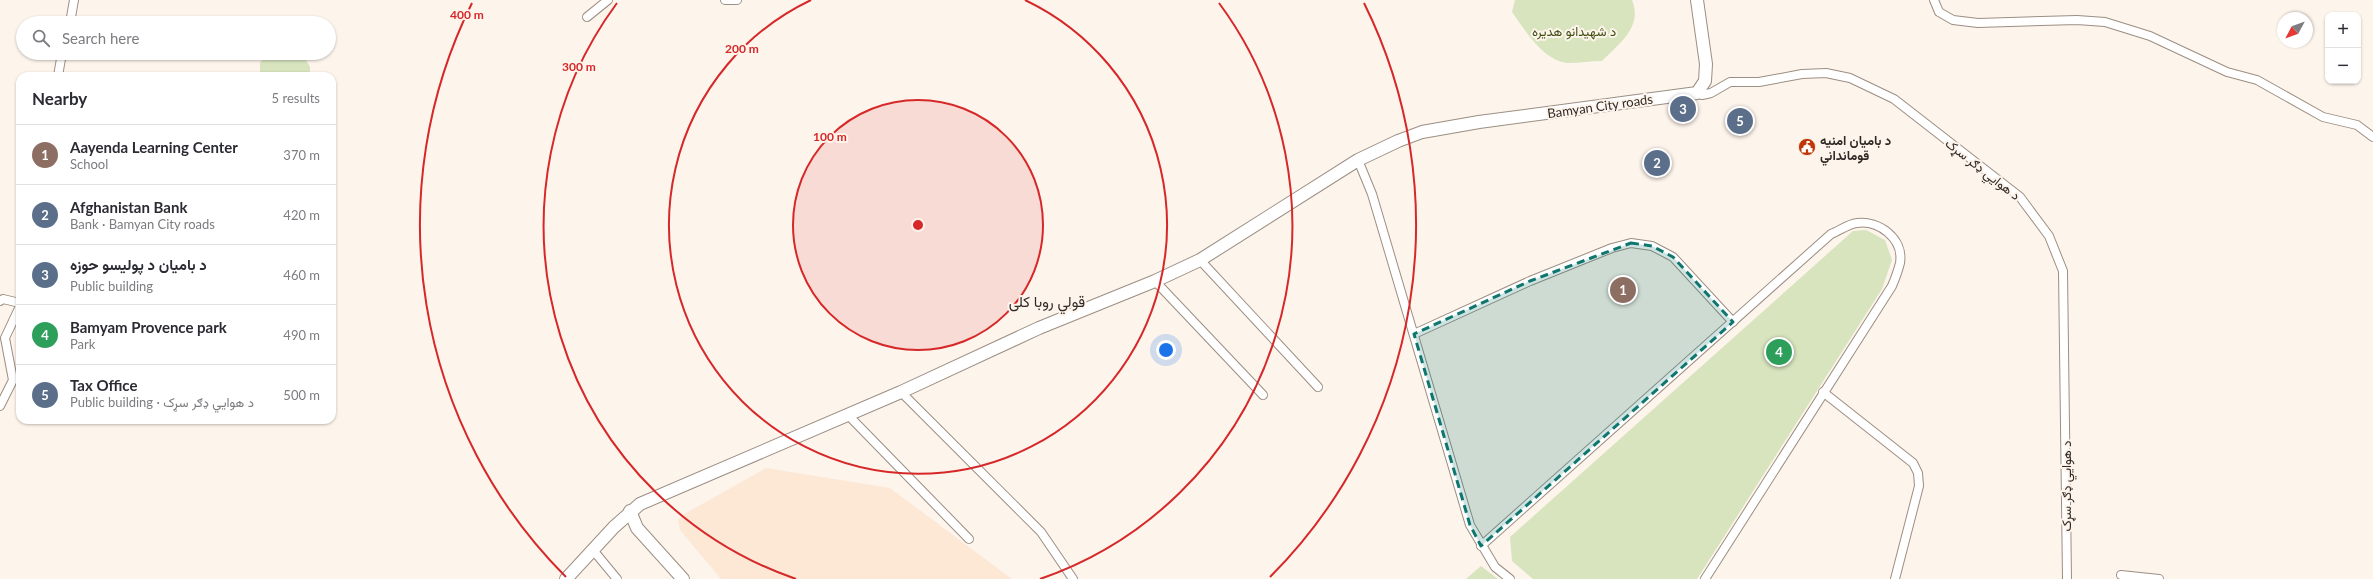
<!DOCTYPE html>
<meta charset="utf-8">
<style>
body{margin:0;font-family:Lato,Vazirmatn,sans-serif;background:#f7f7f7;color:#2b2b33}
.controls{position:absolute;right:12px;top:12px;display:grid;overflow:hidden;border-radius:8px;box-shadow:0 1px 3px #0004}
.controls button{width:36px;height:36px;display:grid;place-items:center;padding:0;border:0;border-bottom:1px solid #e1e1e2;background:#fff;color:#2b2b33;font:20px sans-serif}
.compass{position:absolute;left:2277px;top:12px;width:36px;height:36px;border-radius:50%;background:#fff;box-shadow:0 1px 3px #0004;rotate:229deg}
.you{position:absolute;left:1166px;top:350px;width:14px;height:14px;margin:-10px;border:3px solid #fff;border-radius:50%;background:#1a73e8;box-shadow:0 0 0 6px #1a73e833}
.badge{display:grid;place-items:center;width:26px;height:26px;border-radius:50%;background:#c13808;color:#fff;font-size:13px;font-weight:700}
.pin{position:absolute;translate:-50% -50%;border:2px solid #fff;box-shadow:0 1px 4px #0006}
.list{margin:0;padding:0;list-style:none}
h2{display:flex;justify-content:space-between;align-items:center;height:52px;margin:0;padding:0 16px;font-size:17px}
h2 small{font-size:13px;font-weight:400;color:#7c7c81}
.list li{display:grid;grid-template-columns:26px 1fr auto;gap:12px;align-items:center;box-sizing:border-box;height:60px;padding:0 16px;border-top:1px solid #e1e1e2}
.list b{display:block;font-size:15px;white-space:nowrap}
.list p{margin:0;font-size:13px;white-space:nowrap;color:#7c7c81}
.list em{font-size:13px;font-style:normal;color:#7c7c81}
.icon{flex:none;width:22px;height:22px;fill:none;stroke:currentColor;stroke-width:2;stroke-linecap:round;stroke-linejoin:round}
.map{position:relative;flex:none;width:2373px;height:579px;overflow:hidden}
.search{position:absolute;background:#fff;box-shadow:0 1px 3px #0004;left:16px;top:16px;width:320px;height:44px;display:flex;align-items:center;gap:10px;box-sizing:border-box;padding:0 14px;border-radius:22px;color:#7c7c81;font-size:15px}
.panel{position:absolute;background:#fff;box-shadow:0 1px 3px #0004;left:16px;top:72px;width:320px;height:352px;border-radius:12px}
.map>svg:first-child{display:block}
.built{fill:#fde8d6}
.green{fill:#d7e4bd}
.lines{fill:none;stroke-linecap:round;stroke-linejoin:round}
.street-casing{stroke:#9c8e82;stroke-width:10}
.secondary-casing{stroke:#9c8e82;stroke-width:14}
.street{stroke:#fff;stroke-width:8}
.secondary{stroke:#fff;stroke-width:12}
.marked{fill:#0f766e;fill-opacity:0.2;stroke:#0f766e;stroke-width:3;stroke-dasharray:8 5;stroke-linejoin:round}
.ring{fill:none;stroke:#d62828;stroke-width:2}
.labels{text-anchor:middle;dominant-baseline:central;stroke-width:4;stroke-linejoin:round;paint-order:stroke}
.park-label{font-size:13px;fill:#404f11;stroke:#fdf4ec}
.street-label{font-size:13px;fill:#302a26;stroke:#fdf4ec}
.poi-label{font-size:13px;font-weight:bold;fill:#302a26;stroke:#fdf4ec;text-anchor:start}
.quarter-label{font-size:15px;fill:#302a26;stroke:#fdf4ec}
.centre{fill:#d62828;stroke:#fdf4ec;stroke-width:2}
.ring-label{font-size:12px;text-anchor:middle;font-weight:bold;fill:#d62828;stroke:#fdf4ec;stroke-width:4;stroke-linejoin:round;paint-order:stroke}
</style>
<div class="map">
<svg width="2373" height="579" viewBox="0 0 2373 579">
<rect width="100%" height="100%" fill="#fdf4ec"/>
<!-- built -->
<path class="built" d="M 766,468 L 890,488 L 1012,579 L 721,579 L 680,530 L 678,520 L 686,513 Z"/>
<!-- green -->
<g class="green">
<path d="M 1515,0 L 1632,0 C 1643,27 1619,44 1602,61 C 1591,61 1579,63 1568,63 C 1543,61 1525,30 1512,12 Z"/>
<path d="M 267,53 L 302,53 L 310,67 L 310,76 L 260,76 L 260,63 Z"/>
<path d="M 1866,230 L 1885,240 L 1892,260 L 1882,289 L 1697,579 L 1533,579 L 1512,561 L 1510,537 L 1853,231 Z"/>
<path d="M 1481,566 L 1498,579 L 1466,579 Z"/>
</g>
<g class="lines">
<defs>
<g id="street">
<path d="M 725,0 L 737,0"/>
<path d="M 1934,0 L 1939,12 L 1953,20 L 1978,23 L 2077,20 L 2105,22 L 2150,36 L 2227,72 L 2257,80 L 2323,117 L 2357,125 L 2373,137"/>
<path d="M 587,17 L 608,0"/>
<path d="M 70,23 L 74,0"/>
<path d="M 58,76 L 62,53"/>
<path d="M 1697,93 L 1702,95 L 1711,93 L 1730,82 L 1759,82 L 1802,74 L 1826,73 L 1850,78 L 1894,99 L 2020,197 L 2049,236 L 2063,271 L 2067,579"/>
<path d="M 1358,160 L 1372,194 L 1470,525 L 1495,567 L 1510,579"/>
<path d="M 1200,260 L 1318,387"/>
<path d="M 1155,281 L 1263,395"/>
<path d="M 0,301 L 3,299 L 20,303"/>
<path d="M 1414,334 L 1530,281 L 1612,248 L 1631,243 L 1652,246 L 1673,257 L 1733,322"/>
<path d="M 901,392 L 1041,532 L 1073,579"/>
<path d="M 1823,392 L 1913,463 L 1918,473 L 1919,486 L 1895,579"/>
<path d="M 0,406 L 13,380 L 5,338 L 20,306"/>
<path d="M 848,415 L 969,539"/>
<path d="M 1481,546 L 1831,234 C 1839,231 1848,224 1857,223 C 1878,220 1904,238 1900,263 C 1898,271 1895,279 1892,286 L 1705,579"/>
<path d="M 593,550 L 617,579"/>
<path d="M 2121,575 L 2159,579"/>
</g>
<g id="secondary">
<path d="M 630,511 L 637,528 L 683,579"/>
<path d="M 566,579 L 614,527 L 640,504 L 901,392 L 1039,328 L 1155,281 L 1200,260 L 1358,160 L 1398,141 L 1422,132 L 1479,122 L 1697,93 L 1705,81 L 1706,64 L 1697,0"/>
</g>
</defs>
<!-- street casing -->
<use href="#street" class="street-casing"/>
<!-- secondary casing -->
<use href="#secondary" class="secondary-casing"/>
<!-- street -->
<use href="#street" class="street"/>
<!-- secondary -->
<use href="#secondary" class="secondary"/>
</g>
<!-- marked area -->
<path class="marked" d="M 1631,243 L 1652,246 L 1673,257 L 1733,322 L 1481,546 L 1470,525 L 1414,334 L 1530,281 Z"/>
<!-- distance rings -->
<circle cx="918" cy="225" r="125" fill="#d62828" fill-opacity=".12"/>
<g class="ring">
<circle cx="918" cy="225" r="125"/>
<path d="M1025 0A249 249 0 1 1 811 0"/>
<path d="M796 579A374 374 0 0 1 617 3M1219 3A374 374 0 0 1 1040 579"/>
<path d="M566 577A498 498 0 0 1 472 3M1364 3A498 498 0 0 1 1270 577"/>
</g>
<!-- icons -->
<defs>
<symbol id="civic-disc" viewBox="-11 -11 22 22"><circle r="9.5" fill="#c13808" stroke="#fdf4ec"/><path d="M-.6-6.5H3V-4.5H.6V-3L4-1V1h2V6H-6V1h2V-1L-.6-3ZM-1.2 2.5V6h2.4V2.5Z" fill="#fff"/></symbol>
</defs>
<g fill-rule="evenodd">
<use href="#civic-disc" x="1797" y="137" width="20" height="20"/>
</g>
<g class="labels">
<!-- park labels -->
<g class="park-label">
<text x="1574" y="31">د شهیدانو هدیره</text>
</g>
<!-- street labels -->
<g class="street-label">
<text transform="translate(1600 106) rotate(-8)">Bamyan City roads</text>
<text transform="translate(1983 169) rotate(38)">د هوايي ډګر سړک</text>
<text transform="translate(2066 486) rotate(-90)">د هوايي ډګر سړک</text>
</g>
<!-- poi labels -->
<g class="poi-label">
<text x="1820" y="140">د بامیان امنیه<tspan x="1820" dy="15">قومانداني</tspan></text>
</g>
<!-- quarter labels -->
<g class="quarter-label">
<text x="1047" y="301">قولي روبا کلی</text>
</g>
</g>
<circle cx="918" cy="225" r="6" class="centre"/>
<g class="ring-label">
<text x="467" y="19">400 m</text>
<text x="742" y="53">200 m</text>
<text x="579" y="71">300 m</text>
<text x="830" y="141">100 m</text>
</g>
</svg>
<div class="controls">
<button>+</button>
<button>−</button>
</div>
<svg class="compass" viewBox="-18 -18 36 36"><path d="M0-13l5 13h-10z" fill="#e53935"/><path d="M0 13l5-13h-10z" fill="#7c7c81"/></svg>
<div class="you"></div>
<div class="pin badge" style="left:1623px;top:290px;background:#8d6e63">1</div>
<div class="pin badge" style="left:1657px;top:163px;background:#5c6f8a">2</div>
<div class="pin badge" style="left:1683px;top:109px;background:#5c6f8a">3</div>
<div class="pin badge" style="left:1779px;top:352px;background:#2e9e5b">4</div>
<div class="pin badge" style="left:1740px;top:121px;background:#5c6f8a">5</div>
<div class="search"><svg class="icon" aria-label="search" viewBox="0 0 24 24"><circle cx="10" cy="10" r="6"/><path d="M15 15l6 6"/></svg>Search here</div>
<section class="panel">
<h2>Nearby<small>5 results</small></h2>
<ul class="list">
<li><span class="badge" style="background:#8d6e63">1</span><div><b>Aayenda Learning Center</b><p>School</p></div><em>370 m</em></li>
<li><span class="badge" style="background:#5c6f8a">2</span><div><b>Afghanistan Bank</b><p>Bank · Bamyan City roads</p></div><em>420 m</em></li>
<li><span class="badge" style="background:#5c6f8a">3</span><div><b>د بامیان د پولیسو حوزه</b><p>Public building</p></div><em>460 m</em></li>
<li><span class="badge" style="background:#2e9e5b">4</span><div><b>Bamyam Provence park</b><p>Park</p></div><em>490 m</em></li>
<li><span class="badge" style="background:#5c6f8a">5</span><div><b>Tax Office</b><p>Public building · د هوايي ډګر سړک</p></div><em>500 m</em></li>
</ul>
</section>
</div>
